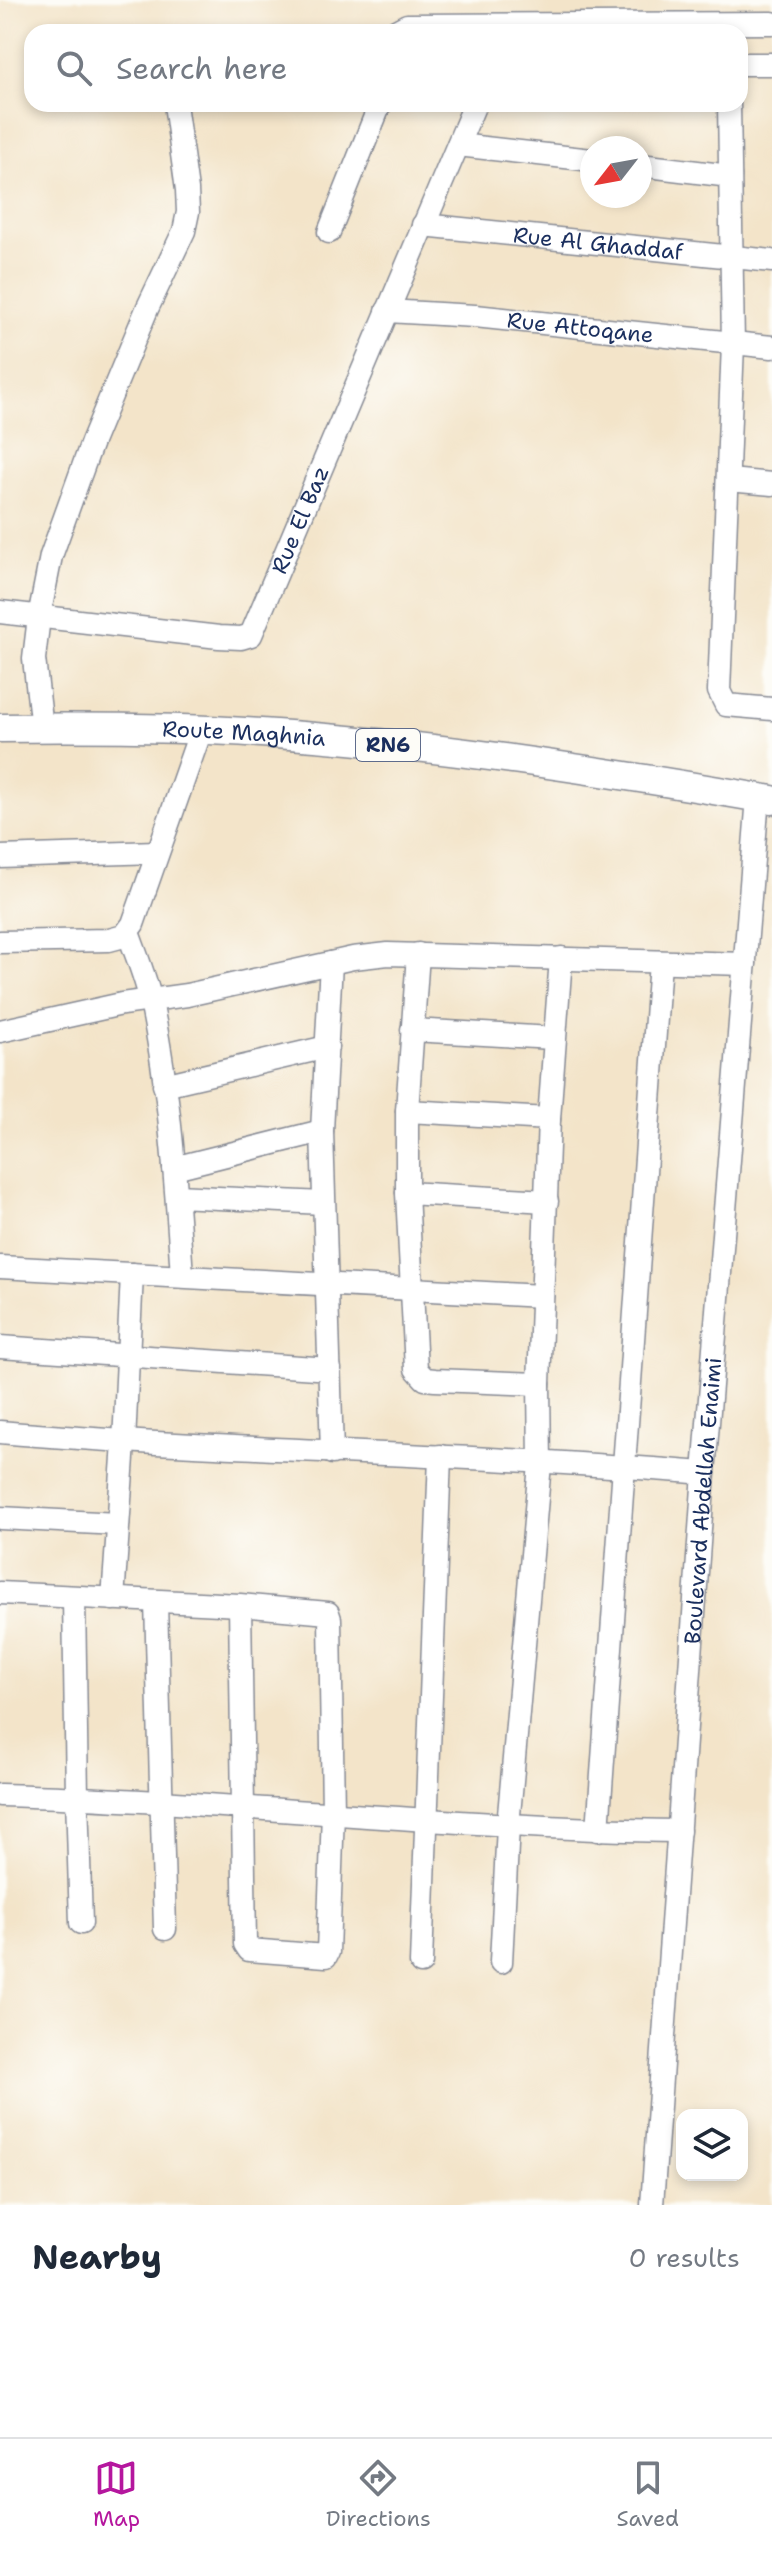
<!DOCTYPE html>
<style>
body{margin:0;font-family:"Shantell Sans",sans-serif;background:#f2f2f3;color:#1f2937}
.controls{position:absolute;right:24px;bottom:24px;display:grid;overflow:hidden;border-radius:16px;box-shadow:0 4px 12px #0003}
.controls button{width:72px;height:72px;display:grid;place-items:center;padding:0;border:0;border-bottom:2px solid #e0e1e3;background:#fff;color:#1f2937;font:40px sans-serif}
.compass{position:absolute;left:580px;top:136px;width:72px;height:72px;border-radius:50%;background:#fff;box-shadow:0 4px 12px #0003;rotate:239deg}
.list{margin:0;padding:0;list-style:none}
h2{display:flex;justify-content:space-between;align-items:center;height:104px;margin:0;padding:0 32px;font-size:34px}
h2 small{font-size:26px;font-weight:400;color:#747a83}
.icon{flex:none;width:44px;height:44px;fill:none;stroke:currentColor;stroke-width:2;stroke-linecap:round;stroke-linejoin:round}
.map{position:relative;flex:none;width:772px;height:2205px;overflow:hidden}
.search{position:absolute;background:#fff;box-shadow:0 4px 12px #0003;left:24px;right:24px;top:24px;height:88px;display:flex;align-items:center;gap:20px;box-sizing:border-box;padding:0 28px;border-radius:24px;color:#747a83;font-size:30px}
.sheet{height:232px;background:#fff}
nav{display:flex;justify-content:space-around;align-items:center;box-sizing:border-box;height:112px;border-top:2px solid #e0e1e3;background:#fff;font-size:22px;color:#747a83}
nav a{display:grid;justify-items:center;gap:4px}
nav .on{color:#b5179e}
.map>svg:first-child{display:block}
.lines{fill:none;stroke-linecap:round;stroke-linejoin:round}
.minor-casing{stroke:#878a94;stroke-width:25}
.major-casing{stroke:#878a94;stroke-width:31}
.minor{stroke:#fff;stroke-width:22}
.major{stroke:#fff;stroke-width:28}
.labels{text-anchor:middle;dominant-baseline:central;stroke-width:6;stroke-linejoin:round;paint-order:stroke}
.shield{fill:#fdfcf7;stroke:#5f6c8c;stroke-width:2}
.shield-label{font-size:20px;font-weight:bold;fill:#1b2f5e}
.street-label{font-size:22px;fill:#1b2f5e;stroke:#fdfcf7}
</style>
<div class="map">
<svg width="772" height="2205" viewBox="0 0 772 2205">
<rect width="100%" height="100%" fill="#fdfcf7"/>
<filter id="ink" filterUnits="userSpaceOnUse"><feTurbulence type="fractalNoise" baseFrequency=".0125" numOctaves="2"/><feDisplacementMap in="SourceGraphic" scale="16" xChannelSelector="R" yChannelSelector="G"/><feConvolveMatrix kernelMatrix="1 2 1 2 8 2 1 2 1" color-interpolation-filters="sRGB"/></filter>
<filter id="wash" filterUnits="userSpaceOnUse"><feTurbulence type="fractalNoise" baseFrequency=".006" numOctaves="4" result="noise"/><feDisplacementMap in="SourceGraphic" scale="32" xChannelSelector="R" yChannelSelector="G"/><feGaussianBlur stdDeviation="1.8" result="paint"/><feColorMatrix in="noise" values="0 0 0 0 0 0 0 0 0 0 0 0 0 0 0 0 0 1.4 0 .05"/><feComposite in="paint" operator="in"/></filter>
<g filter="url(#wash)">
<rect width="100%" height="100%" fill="#f3e4c9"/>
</g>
<g filter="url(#ink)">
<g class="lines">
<defs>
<g id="minor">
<path d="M 394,32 L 407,25 L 772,23"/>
<path d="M 740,64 L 772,64"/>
<path d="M 729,104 L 733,344 L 719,691 L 726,705 L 772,709"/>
<path d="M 458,145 L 592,160"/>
<path d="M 640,165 L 730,176"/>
<path id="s1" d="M 423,225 L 772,261"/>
<path d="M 329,232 L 380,104"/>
<path id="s2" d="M 387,311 L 475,316 L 772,347"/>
<path d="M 729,480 L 772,484"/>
<path id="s3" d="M 0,612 L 219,637 L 241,638 L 251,635 L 475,104"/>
<path d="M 42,728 L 34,659 L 39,617 L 51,556 L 92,442 L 147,309 L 184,231 L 188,212 L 187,190 L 175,104"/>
<path d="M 0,857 L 157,852"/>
<path d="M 128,932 C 136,955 146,978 151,1002 C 170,1092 176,1185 182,1276"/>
<path d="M 0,942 L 109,940 L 124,936 L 133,924 L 201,730"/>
<path d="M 418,954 L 407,1111 L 407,1193 L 416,1369 L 425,1379 L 435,1380 L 539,1384"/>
<path d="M 331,963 L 322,1131 L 332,1453"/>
<path d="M 412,1030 L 553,1038"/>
<path d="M 0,1031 L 122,1004 L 187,995 L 353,958 L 388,954 L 745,964"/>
<path d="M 164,1085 L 327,1047"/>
<path d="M 407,1111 L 549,1119"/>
<path d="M 174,1168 L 322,1131"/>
<path d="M 407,1193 L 547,1201"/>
<path d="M 177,1196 L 323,1203"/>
<path d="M 0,1267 L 542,1296"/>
<path d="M 0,1347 L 330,1369"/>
<path d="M 0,1432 C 234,1452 470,1453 704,1473"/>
<path d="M 0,1518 L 118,1524"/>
<path d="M 0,1593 L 240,1605 L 328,1613 L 330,1619 L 333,1812 L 328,1952 L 326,1956 L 249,1950 L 245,1944 L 240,1605"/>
<path d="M 74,1598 L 77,1797 L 81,1923"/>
<path d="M 113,1599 L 124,1443 L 132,1274"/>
<path d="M 156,1602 L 165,1929"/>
<path d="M 0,1795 C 227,1801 452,1828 679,1831"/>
<path d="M 598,1830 L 660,962"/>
<path d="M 501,1962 L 508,1826 L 540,1464 L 539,1384 L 549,1119 L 561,958"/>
<path d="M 421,1963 L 440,1456"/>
<path id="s4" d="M 652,2205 L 704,1473 L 758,797"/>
</g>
<g id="major">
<path id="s5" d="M 0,728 C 87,727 174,727 261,733 C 433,744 602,771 772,800"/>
</g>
</defs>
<!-- minor casing -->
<use href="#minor" class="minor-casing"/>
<!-- major casing -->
<use href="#major" class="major-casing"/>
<!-- minor -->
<use href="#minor" class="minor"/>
<!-- major -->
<use href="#major" class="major"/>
</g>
</g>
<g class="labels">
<!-- shield labels -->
<rect class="shield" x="356" y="729" width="64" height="32" rx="6"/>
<g class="shield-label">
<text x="388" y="745">RN6</text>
</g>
<!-- street labels -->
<g class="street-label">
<text stroke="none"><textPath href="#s1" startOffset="176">Rue Al Ghaddaf</textPath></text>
<text stroke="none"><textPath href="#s2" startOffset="194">Rue Attoqane</textPath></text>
<text stroke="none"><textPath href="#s3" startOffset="378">Rue El Baz</textPath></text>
<text stroke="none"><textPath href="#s5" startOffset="244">Route Maghnia</textPath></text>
<text stroke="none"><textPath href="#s4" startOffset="706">Boulevard Abdellah Enaimi</textPath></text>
</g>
</g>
</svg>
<div class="controls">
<button><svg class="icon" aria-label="layers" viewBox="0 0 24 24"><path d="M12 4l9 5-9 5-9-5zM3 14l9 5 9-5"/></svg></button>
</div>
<svg class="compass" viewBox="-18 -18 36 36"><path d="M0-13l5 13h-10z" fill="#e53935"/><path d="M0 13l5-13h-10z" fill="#747a83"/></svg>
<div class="search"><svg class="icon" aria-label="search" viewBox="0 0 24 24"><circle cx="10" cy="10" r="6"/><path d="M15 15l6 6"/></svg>Search here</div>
</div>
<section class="sheet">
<h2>Nearby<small>0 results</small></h2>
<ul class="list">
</ul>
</section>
<nav>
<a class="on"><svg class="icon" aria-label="map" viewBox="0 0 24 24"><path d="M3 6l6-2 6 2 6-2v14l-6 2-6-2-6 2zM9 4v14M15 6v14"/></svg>Map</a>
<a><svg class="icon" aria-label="directions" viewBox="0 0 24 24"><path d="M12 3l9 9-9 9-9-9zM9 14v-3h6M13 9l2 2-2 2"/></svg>Directions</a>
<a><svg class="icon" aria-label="saved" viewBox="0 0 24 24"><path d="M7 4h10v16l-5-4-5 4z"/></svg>Saved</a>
</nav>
